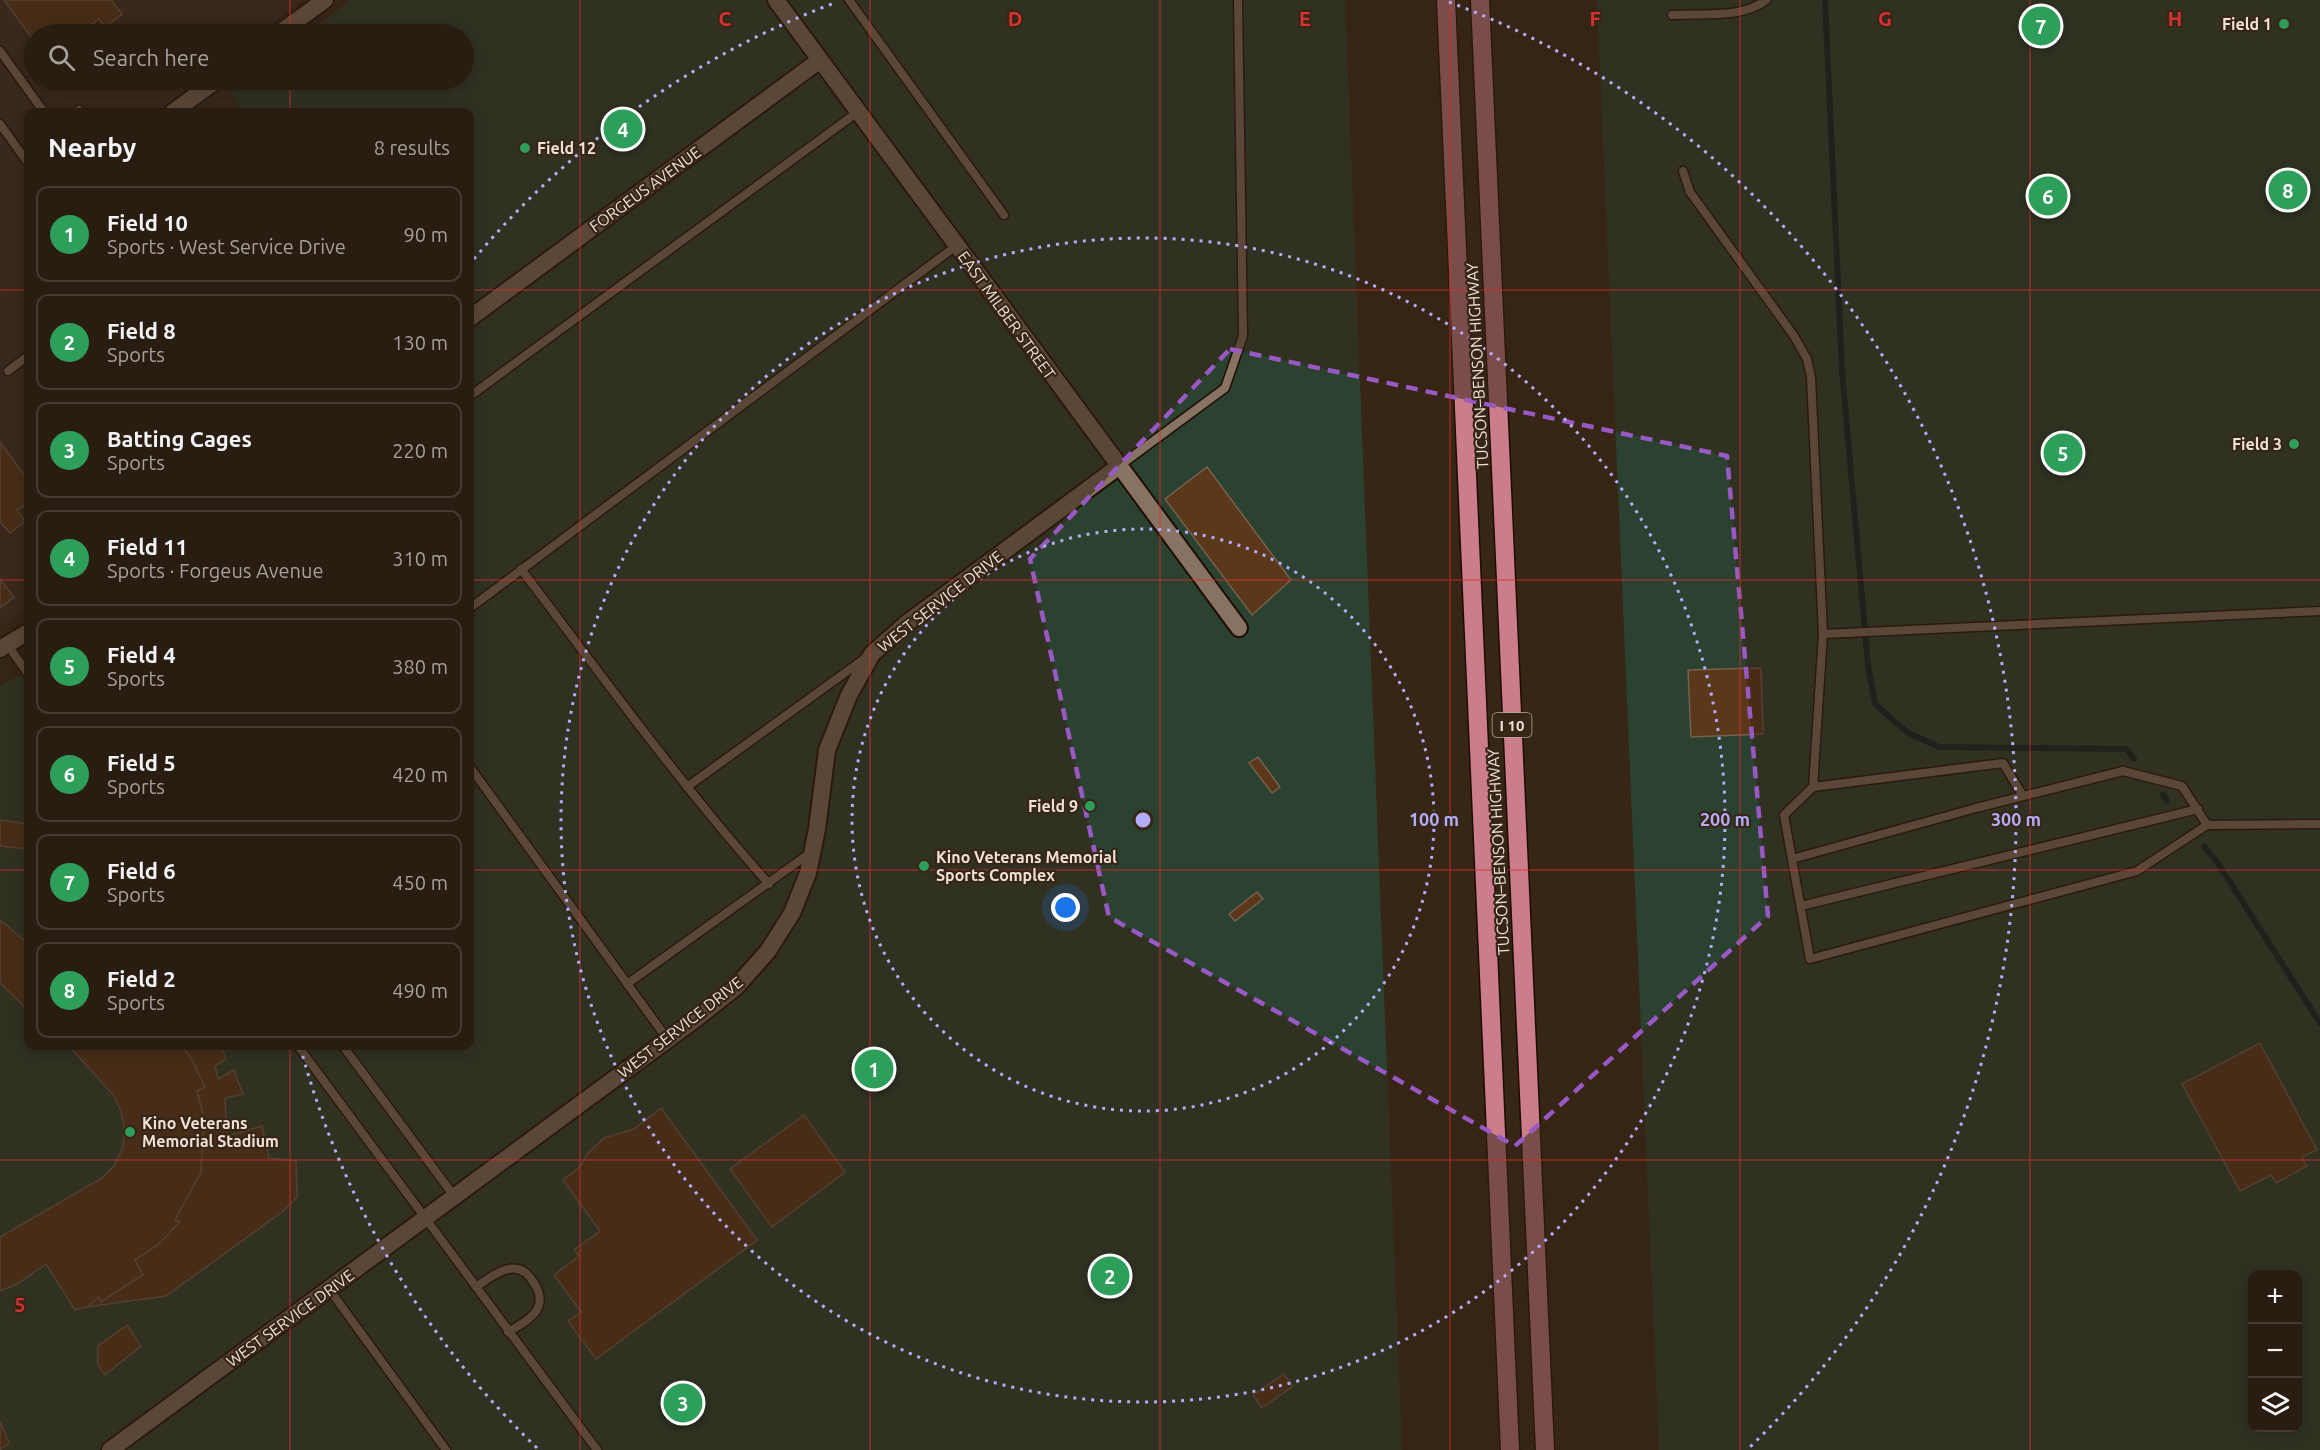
<!DOCTYPE html>
<meta charset="utf-8">
<style>
body{margin:0;font-family:Ubuntu,sans-serif;background:#35291e;color:#f1f3f6}
.controls{position:absolute;right:18px;bottom:18px;display:grid;overflow:hidden;border-radius:12px;box-shadow:0 3px 15px #0003}
.controls button{width:54px;height:54px;display:grid;place-items:center;padding:0;border:0;border-bottom:2px solid #453a30;background:#291c10;color:#f1f3f6;font:30px sans-serif}
.you{position:absolute;left:1066px;top:908px;width:21px;height:21px;margin:-15px;border:4px solid #fff;border-radius:50%;background:#1a73e8;box-shadow:0 0 0 9px #1a73e833}
.badge{display:grid;place-items:center;width:39px;height:39px;border-radius:50%;background:#1a73e8;color:#fff;font-size:20px;font-weight:700}
.pin{position:absolute;translate:-50% -50%;border:3px solid #fff;box-shadow:0 2px 6px #0006}
.list{margin:0;padding:0;list-style:none}
h2{display:flex;justify-content:space-between;align-items:center;height:78px;margin:0;padding:0 24px;font-size:26px}
h2 small{font-size:20px;font-weight:400;color:#a5a19f}
.list li{display:grid;grid-template-columns:39px 1fr auto;gap:18px;align-items:center;box-sizing:border-box;height:96px;margin:0 12px 12px;padding:0 12px;border:2px solid #453a30;border-radius:12px}
.list b{display:block;font-size:22px;white-space:nowrap}
.list p{margin:0;font-size:20px;white-space:nowrap;color:#a5a19f}
.list em{font-size:20px;font-style:normal;color:#a5a19f}
.icon{flex:none;width:33px;height:33px;fill:none;stroke:currentColor;stroke-width:2;stroke-linecap:round;stroke-linejoin:round}
.map{position:relative;flex:none;width:2320px;height:1450px;overflow:hidden}
.search{position:absolute;background:#291c10;box-shadow:0 3px 15px #0003;left:24px;top:24px;width:450px;height:66px;display:flex;align-items:center;gap:15px;box-sizing:border-box;padding:0 21px;border-radius:33px;color:#a5a19f;font-size:22px}
.panel{position:absolute;background:#291c10;box-shadow:0 3px 15px #0003;left:24px;top:108px;width:450px;height:942px;border-radius:12px}
.map>svg:first-child{display:block}
.medical{fill:#3d2d23}
.green{fill:#2b4231;fill-rule:evenodd}
.lines{fill:none;stroke-linecap:round;stroke-linejoin:round}
.stream{stroke:#001e25;stroke-width:6}
.building{fill:#5c381a;stroke:#766050;stroke-width:1.5}
.service-casing{stroke:#1e0e02;stroke-width:11}
.minor-casing{stroke:#1e0e02;stroke-width:20}
.motorway-casing{stroke:#1e0e02;stroke-width:21}
.service{stroke:#887261;stroke-width:8}
.minor{stroke:#887261;stroke-width:16}
.motorway{stroke:#cc7d8b;stroke-width:18}
.marked{fill:none;stroke:#9859c5;stroke-width:4.5;stroke-dasharray:12 8;stroke-linejoin:round}
.grid{fill:none;stroke:#d73131;stroke-width:1.5;stroke-opacity:0.55}
.ring{fill:none;stroke:#b2adf9;stroke-width:3;stroke-dasharray:3 6}
.leisure-dot{fill:#2e9e5b;stroke:#372516;stroke-width:2}
.labels{text-anchor:middle;dominant-baseline:central;stroke-width:4.5;stroke-linejoin:round;paint-order:stroke}
.shield{fill:#372516;stroke:#b7a99e;stroke-width:1.5}
.shield-label{font-size:15px;font-weight:bold;fill:#eee1d8}
.poi-label{font-size:16px;font-weight:bold;fill:#eee1d8;stroke:#372516;text-anchor:end}
.street-label{font-size:16px;fill:#eee1d8;stroke:#372516}
.grid-label{font-size:20px;text-anchor:middle;font-weight:bold;fill:#d73131;stroke:#372516;stroke-width:4.5;stroke-linejoin:round;paint-order:stroke}
.centre{fill:#b2adf9;stroke:#372516;stroke-width:3}
.ring-label{font-size:18px;text-anchor:middle;font-weight:bold;fill:#b2adf9;stroke:#372516;stroke-width:4.5;stroke-linejoin:round;paint-order:stroke}
</style>
<div class="map">
<svg width="2320" height="1450" viewBox="0 0 2320 1450">
<rect width="100%" height="100%" fill="#372516"/>
<!-- medical -->
<path class="medical" d="M 0,0 L 302,0 L 256,34 L 34,34 L 34,80 L 223,80 L 244,112 L 28,112 L 28,609 L 0,627 Z"/>
<!-- green -->
<g class="green">
<path d="M 351,0 L 1345,0 L 1402,1450 L 0,1450 L 0,686 L 28,671 L 28,1046 L 470,1046 L 470,112 L 244,112 L 231,93 L 249,80 L 464,80 L 464,34 L 306,34 Z"/>
<path d="M 1597,0 L 2320,0 L 2320,1450 L 1659,1450 ZM 2252,1274 L 2298,1274 L 2298,1428 L 2252,1428 Z"/>
</g>
<g class="lines">
<!-- stream -->
<g class="stream">
<path d="M 1825,0 L 1842,371 L 1868,665 L 1875,704 L 1908,733 L 1939,747 L 2126,749 L 2134,759"/>
<path d="M 2163,795 L 2167,801"/>
<path d="M 2204,846 L 2219,865 L 2320,1023"/>
</g>
</g>
<!-- building -->
<g class="building">
<path d="M 4,0 L 111,0 L 122,14 L 105,27 L 99,19 L 78,34 L 34,34 L 34,41 Z"/>
<path d="M 0,442 L 28,480 L 28,502 L 17,510 L 25,521 L 10,533 L 0,522 Z"/>
<path d="M 1207,467 L 1291,580 L 1252,615 L 1165,499 Z"/>
<path d="M 0,579 L 14,597 L 0,608 Z"/>
<path d="M 1761,668 L 1763,734 L 1691,737 L 1688,670 Z"/>
<path d="M 1258,757 L 1280,787 L 1272,793 L 1249,763 Z"/>
<path d="M 0,820 L 28,824 L 28,849 L 0,846 Z"/>
<path d="M 1257,892 L 1263,899 L 1235,921 L 1229,914 Z"/>
<path d="M 0,920 L 28,943 L 28,1010 L 0,983 Z"/>
<path d="M 2260,1043 L 2317,1150 L 2302,1157 L 2307,1166 L 2276,1183 L 2271,1175 L 2240,1191 L 2182,1084 Z"/>
<path d="M 69,1046 L 182,1046 L 191,1058 L 205,1087 L 197,1091 L 204,1117 L 201,1172 L 175,1220 L 180,1222 L 159,1244 L 135,1260 L 143,1275 L 101,1302 L 99,1297 L 87,1307 L 75,1310 L 46,1264 L 17,1284 L 0,1291 L 0,1237 L 102,1178 L 114,1166 L 123,1147 L 124,1127 L 121,1111 L 114,1096 Z"/>
<path d="M 182,1046 L 202,1046 L 203,1047 L 221,1046 L 226,1059 L 215,1066 L 218,1079 L 234,1070 L 243,1094 L 225,1098 L 227,1136 L 262,1126 L 269,1158 L 296,1161 L 297,1197 L 282,1212 L 166,1296 L 87,1307 L 99,1297 L 101,1302 L 143,1275 L 135,1260 L 159,1244 L 180,1222 L 175,1220 L 201,1172 L 204,1117 L 197,1091 L 205,1087 L 191,1058 Z"/>
<path d="M 661,1108 L 757,1240 L 596,1359 L 568,1321 L 581,1312 L 554,1275 L 579,1256 L 574,1250 L 600,1231 L 563,1180 L 580,1167 L 587,1154 L 604,1138 L 634,1129 Z"/>
<path d="M 804,1115 L 845,1172 L 772,1227 L 730,1169 Z"/>
<path d="M 127,1325 L 141,1346 L 105,1375 L 98,1365 L 98,1346 Z"/>
<path d="M 1284,1374 L 1293,1386 L 1262,1408 L 1253,1395 Z"/>
<path d="M 0,1421 L 9,1443 L 0,1450 Z"/>
</g>
<g class="lines">
<defs>
<g id="service">
<path d="M 849,0 L 1004,215"/>
<path d="M 1672,15 C 1702,13 1742,19 1766,0"/>
<path d="M 0,51 L 44,112"/>
<path d="M 79,110 L 81,112"/>
<path d="M 0,124 L 28,163"/>
<path d="M 1683,171 L 1690,192 L 1794,336 L 1807,359 L 1811,377 L 1823,634 L 2320,611"/>
<path d="M 8,371 L 28,356"/>
<path d="M 470,396 L 859,111"/>
<path d="M 1118,467 L 1225,388 L 1243,336 L 1238,0"/>
<path d="M 521,569 C 602,676 680,784 769,884"/>
<path d="M 470,608 L 956,246"/>
<path d="M 1823,634 L 1813,787 L 1784,815 L 1810,959 L 2137,871 L 2207,825 L 2320,824"/>
<path d="M 7,644 L 28,674"/>
<path d="M 470,767 L 668,1040"/>
<path d="M 687,787 L 864,659"/>
<path d="M 1813,787 L 2003,763 L 2023,796"/>
<path d="M 1792,859 L 1976,808 L 2123,771 L 2182,786 L 2207,825"/>
<path d="M 1801,906 L 2198,809"/>
<path d="M 627,984 L 810,853"/>
<path d="M 298,1046 L 597,1450"/>
<path d="M 343,1046 L 454,1196"/>
<path d="M 476,1287 C 494,1274 518,1255 534,1283 C 538,1289 541,1297 539,1305 C 536,1317 518,1326 508,1332"/>
<path d="M 329,1289 L 446,1450"/>
</g>
<g id="minor">
<path d="M 776,0 L 1239,628"/>
<path d="M 278,34 L 325,0"/>
<path d="M 173,112 L 217,80"/>
<path d="M 470,318 L 820,60"/>
<path d="M 0,649 L 28,632"/>
<path d="M 110,1450 L 697,1018 L 736,987 L 768,951 L 792,913 L 808,873 L 817,829 L 827,750 L 849,695 L 872,654 L 907,623 L 1118,467"/>
</g>
<g id="motorway">
<path d="M 1446,0 L 1510,1450"/>
<path d="M 1480,0 L 1545,1450"/>
</g>
</defs>
<!-- service casing -->
<use href="#service" class="service-casing"/>
<!-- minor casing -->
<use href="#minor" class="minor-casing"/>
<!-- motorway casing -->
<use href="#motorway" class="motorway-casing"/>
<!-- service -->
<use href="#service" class="service"/>
<!-- minor -->
<use href="#minor" class="minor"/>
<!-- motorway -->
<use href="#motorway" class="motorway"/>
</g>
<!-- marked area -->
<path d="M0 0H2320V1450H0ZM 1230,349 L 1727,456 L 1768,916 L 1515,1146 L 1109,917 L 1030,559 Z" fill="#372516" fill-opacity=".55" fill-rule="evenodd"/>
<path class="marked" d="M 1230,349 L 1727,456 L 1768,916 L 1515,1146 L 1109,917 L 1030,559 Z"/>
<!-- grid -->
<path class="grid" d="M 290,0 L 290,34M 580,0 L 580,1450M 870,0 L 870,1450M 1160,0 L 1160,1450M 1450,0 L 1450,1450M 1740,0 L 1740,1450M 2030,0 L 2030,1450M 290,80 L 290,112M 0,290 L 28,290M 470,290 L 2320,290M 0,580 L 28,580M 470,580 L 2320,580M 0,870 L 28,870M 470,870 L 2320,870M 290,1046 L 290,1450M 0,1160 L 2320,1160"/>
<!-- distance rings -->
<g class="ring">
<circle cx="1143" cy="820" r="291"/>
<circle cx="1143" cy="820" r="582"/>
<path d="M537 1448A873 873 0 0 1 300 1046M474 259A873 873 0 0 1 837 2M1449 2A873 873 0 0 1 1749 1448"/>
</g>
<!-- markers -->
<g class="leisure-dot">
<circle cx="2284" cy="24" r="6"/>
<circle cx="525" cy="148" r="6"/>
<circle cx="2294" cy="444" r="6"/>
<circle cx="1090" cy="806" r="6"/>
<circle cx="924" cy="866" r="6"/>
<circle cx="130" cy="1132" r="6"/>
</g>
<g class="labels">
<!-- shield labels -->
<rect class="shield" x="1492.5" y="713" width="39" height="24" rx="4.5"/>
<g class="shield-label">
<text x="1512" y="725">I 10</text>
</g>
<!-- poi labels -->
<g class="poi-label">
<text x="2272" y="24">Field 1</text>
<text x="537" y="148" text-anchor="start">Field 12</text>
<text x="2282" y="444">Field 3</text>
<text x="1078" y="806">Field 9</text>
<text x="936" y="857" text-anchor="start">Kino Veterans Memorial<tspan x="936" dy="18">Sports Complex</tspan></text>
<text x="142" y="1123" text-anchor="start">Kino Veterans<tspan x="142" dy="18">Memorial Stadium</tspan></text>
</g>
<!-- street labels -->
<g class="street-label">
<text transform="translate(645 189) rotate(-36)">FORGEUS AVENUE</text>
<text transform="translate(1007 315) rotate(54)">EAST MILBER STREET</text>
<text transform="translate(1477 366) rotate(-93)">TUCSON–BENSON HIGHWAY</text>
<text transform="translate(940 601) rotate(-38)">WEST SERVICE DRIVE</text>
<text transform="translate(1498 852) rotate(-93)">TUCSON–BENSON HIGHWAY</text>
<text transform="translate(680 1027) rotate(-38)">WEST SERVICE DRIVE</text>
<text transform="translate(290 1318) rotate(-36)">WEST SERVICE DRIVE</text>
</g>
</g>
<g class="grid-label">
<text x="725" y="26">C</text>
<text x="1015" y="26">D</text>
<text x="1305" y="26">E</text>
<text x="1595" y="26">F</text>
<text x="1885" y="26">G</text>
<text x="2175" y="26">H</text>
<text x="20" y="1312">5</text>
</g>
<circle cx="1143" cy="820" r="9" class="centre"/>
<g class="ring-label">
<text x="1434" y="826">100 m</text>
<text x="1725" y="826">200 m</text>
<text x="2016" y="826">300 m</text>
</g>
</svg>
<div class="controls">
<button>+</button>
<button>−</button>
<button><svg class="icon" aria-label="layers" viewBox="0 0 24 24"><path d="M12 4l9 5-9 5-9-5zM3 14l9 5 9-5"/></svg></button>
</div>
<div class="you"></div>
<div class="pin badge" style="left:874px;top:1069px;background:#2e9e5b">1</div>
<div class="pin badge" style="left:1110px;top:1276px;background:#2e9e5b">2</div>
<div class="pin badge" style="left:683px;top:1403px;background:#2e9e5b">3</div>
<div class="pin badge" style="left:623px;top:129px;background:#2e9e5b">4</div>
<div class="pin badge" style="left:2063px;top:453px;background:#2e9e5b">5</div>
<div class="pin badge" style="left:2048px;top:196px;background:#2e9e5b">6</div>
<div class="pin badge" style="left:2041px;top:26px;background:#2e9e5b">7</div>
<div class="pin badge" style="left:2288px;top:190px;background:#2e9e5b">8</div>
<div class="search"><svg class="icon" aria-label="search" viewBox="0 0 24 24"><circle cx="10" cy="10" r="6"/><path d="M15 15l6 6"/></svg>Search here</div>
<section class="panel">
<h2>Nearby<small>8 results</small></h2>
<ul class="list">
<li><span class="badge" style="background:#2e9e5b">1</span><div><b>Field 10</b><p>Sports · West Service Drive</p></div><em>90 m</em></li>
<li><span class="badge" style="background:#2e9e5b">2</span><div><b>Field 8</b><p>Sports</p></div><em>130 m</em></li>
<li><span class="badge" style="background:#2e9e5b">3</span><div><b>Batting Cages</b><p>Sports</p></div><em>220 m</em></li>
<li><span class="badge" style="background:#2e9e5b">4</span><div><b>Field 11</b><p>Sports · Forgeus Avenue</p></div><em>310 m</em></li>
<li><span class="badge" style="background:#2e9e5b">5</span><div><b>Field 4</b><p>Sports</p></div><em>380 m</em></li>
<li><span class="badge" style="background:#2e9e5b">6</span><div><b>Field 5</b><p>Sports</p></div><em>420 m</em></li>
<li><span class="badge" style="background:#2e9e5b">7</span><div><b>Field 6</b><p>Sports</p></div><em>450 m</em></li>
<li><span class="badge" style="background:#2e9e5b">8</span><div><b>Field 2</b><p>Sports</p></div><em>490 m</em></li>
</ul>
</section>
</div>
